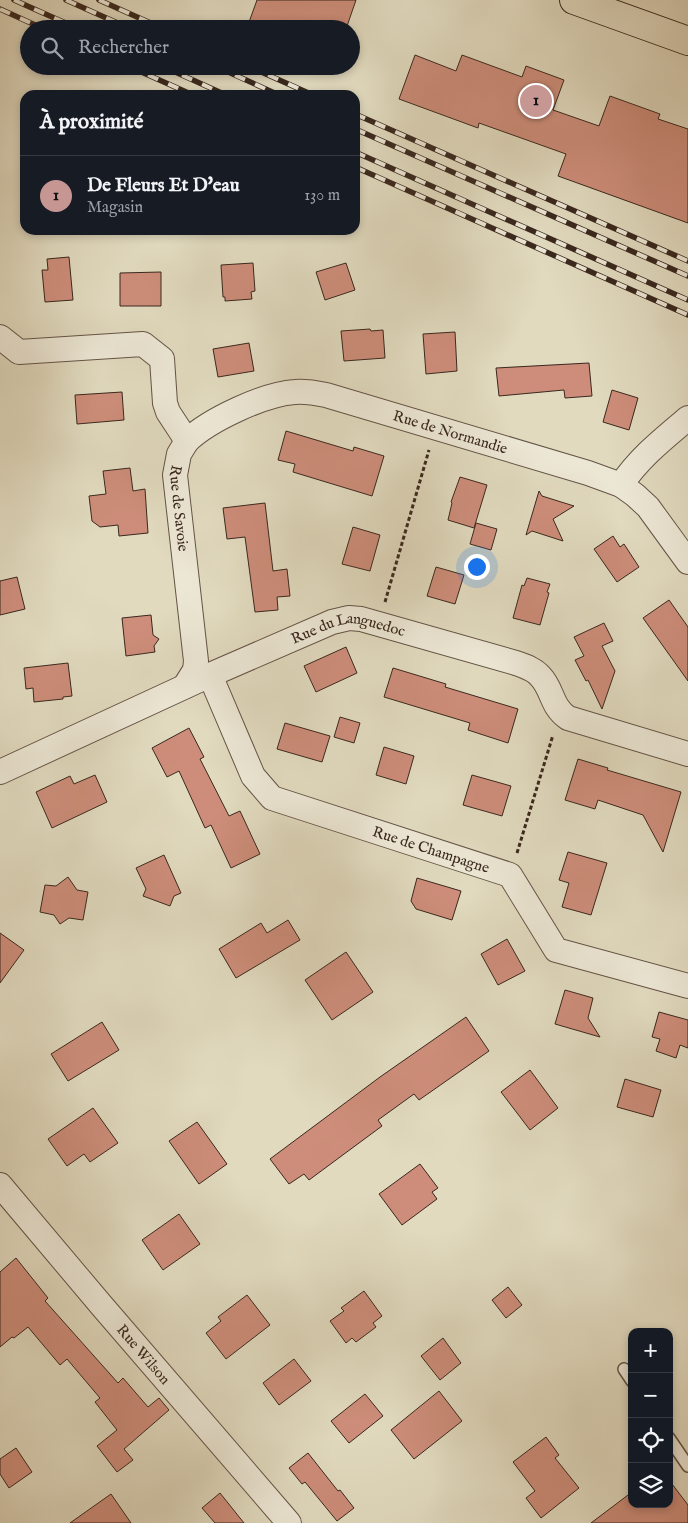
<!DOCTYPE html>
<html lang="fr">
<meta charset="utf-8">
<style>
body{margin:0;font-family:"IM FELL English",serif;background:#20242c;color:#f1f3f6}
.controls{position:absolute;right:15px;bottom:15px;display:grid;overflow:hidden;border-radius:10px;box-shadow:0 2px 8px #0003}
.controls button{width:45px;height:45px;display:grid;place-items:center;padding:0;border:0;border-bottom:1px solid #363941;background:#171b24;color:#f1f3f6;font:25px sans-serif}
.you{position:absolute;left:476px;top:566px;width:18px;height:18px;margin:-12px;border:4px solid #fff;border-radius:50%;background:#1a73e8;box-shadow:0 0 0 8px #1a73e833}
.badge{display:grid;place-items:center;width:32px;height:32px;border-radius:50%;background:#c59692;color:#111;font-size:16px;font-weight:700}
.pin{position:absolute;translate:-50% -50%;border:2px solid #fff;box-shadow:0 1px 5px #0006}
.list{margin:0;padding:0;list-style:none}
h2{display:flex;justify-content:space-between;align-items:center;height:65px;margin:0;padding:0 20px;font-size:21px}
h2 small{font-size:16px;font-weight:400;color:#9ea1a6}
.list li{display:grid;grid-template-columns:32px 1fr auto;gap:15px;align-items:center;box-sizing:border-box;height:80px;padding:0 20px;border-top:1px solid #363941}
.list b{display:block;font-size:19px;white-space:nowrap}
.list p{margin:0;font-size:16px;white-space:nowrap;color:#9ea1a6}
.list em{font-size:16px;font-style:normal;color:#9ea1a6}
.icon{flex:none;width:28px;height:28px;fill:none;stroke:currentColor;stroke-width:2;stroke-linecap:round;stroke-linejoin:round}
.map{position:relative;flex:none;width:688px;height:1523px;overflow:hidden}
.search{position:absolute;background:#171b24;box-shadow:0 2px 8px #0003;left:20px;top:20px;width:340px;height:55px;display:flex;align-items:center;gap:12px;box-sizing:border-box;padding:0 18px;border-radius:28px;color:#9ea1a6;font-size:19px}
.panel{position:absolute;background:#171b24;box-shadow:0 2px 8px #0003;left:20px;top:90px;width:340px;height:145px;border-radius:15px}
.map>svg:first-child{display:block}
.building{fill:#cd8d7a;stroke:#3a281e}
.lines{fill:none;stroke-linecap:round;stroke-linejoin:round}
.lane-casing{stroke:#645446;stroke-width:14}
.street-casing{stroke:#645446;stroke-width:26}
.primary-casing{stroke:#3a281e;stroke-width:30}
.path{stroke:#3a281e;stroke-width:3;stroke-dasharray:4 2.5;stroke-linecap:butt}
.lane{stroke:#ece7d5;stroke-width:11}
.street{stroke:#ece7d5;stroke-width:24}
.primary{stroke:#e1dabf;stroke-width:28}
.rail-casing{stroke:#3a281e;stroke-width:5.5}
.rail{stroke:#ece7d5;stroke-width:4;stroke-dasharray:11;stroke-linecap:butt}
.labels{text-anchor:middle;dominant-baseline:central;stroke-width:5;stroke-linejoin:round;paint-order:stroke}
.street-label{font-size:15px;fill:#3a281e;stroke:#ece7d5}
</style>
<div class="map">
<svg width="688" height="1523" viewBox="0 0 688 1523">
<rect width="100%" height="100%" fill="#e1dabf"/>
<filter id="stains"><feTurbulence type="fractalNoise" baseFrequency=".004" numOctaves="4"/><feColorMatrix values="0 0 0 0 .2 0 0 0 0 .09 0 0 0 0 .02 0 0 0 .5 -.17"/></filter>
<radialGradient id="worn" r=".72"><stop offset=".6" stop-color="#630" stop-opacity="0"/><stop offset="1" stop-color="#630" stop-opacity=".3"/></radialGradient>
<!-- building -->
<g class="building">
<path d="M 257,0 L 356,0 L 346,29 L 259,29 L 248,25 Z"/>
<path d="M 415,55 L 456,71 L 462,55 L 522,77 L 526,66 L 564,80 L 553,110 L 599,126 L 610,96 L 660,114 L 658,119 L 688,129 L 688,223 L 558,176 L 566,154 L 479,123 L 478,128 L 399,99 Z"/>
<path d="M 69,257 L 73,300 L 45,302 L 42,270 L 48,270 L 47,259 Z"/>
<path d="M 253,263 L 255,291 L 251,292 L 252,299 L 225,301 L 225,297 L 223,297 L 221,265 Z"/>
<path d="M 346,263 L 355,290 L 325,300 L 316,272 Z"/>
<path d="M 161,272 L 161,306 L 120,306 L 120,273 Z"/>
<path d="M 370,329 L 371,331 L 383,330 L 385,358 L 344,361 L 341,331 Z"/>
<path d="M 455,332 L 457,371 L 426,374 L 423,334 Z"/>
<path d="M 249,343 L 254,371 L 218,377 L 213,349 Z"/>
<path d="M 589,363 L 592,396 L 565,398 L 564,390 L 499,396 L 496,368 Z"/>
<path d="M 612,390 L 638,398 L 629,430 L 603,422 Z"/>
<path d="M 122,392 L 124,420 L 77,424 L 75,395 Z"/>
<path d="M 286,431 L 353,451 L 354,447 L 384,456 L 372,496 L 293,472 L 295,464 L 278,460 Z"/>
<path d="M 130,468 L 133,491 L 145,489 L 148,533 L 119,536 L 118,525 L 100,527 L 92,521 L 89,496 L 106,494 L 103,471 Z"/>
<path d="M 460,477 L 487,485 L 474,528 L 448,520 L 452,503 L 451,502 Z"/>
<path d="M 539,491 L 542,496 L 574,506 L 553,519 L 563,541 L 532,531 L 526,535 Z"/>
<path d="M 265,503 L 273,571 L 287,569 L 290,596 L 277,597 L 278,610 L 255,612 L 245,537 L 227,539 L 223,508 Z"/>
<path d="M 476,523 L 497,529 L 491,550 L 470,544 Z"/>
<path d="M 353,527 L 380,535 L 370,571 L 342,564 Z"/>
<path d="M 613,536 L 620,547 L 624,544 L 639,567 L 617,582 L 594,549 Z"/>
<path d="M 436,567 L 464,575 L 455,604 L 427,596 Z"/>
<path d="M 17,577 L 25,609 L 0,615 L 0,581 Z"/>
<path d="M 527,578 L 550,584 L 547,592 L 549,593 L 540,625 L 513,618 L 522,585 L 524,586 Z"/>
<path d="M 669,600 L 688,627 L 688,681 L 643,618 Z"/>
<path d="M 151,615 L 153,635 L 159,639 L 154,646 L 155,652 L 126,656 L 122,618 Z"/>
<path d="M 604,623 L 613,641 L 602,646 L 615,671 L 602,709 L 588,680 L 586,681 L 575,660 L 584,656 L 574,637 Z"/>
<path d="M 346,647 L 357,673 L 316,692 L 304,666 Z"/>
<path d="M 68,663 L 72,696 L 63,697 L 63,699 L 34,702 L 33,688 L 26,689 L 24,668 Z"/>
<path d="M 393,668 L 446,684 L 445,687 L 518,709 L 508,743 L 468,730 L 470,723 L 384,697 Z"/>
<path d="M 340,717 L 360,723 L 354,743 L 334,737 Z"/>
<path d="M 285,723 L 330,736 L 322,762 L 277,749 Z"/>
<path d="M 189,728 L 204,757 L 200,759 L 229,816 L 240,811 L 260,854 L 231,868 L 211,825 L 205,828 L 179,771 L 167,777 L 152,748 Z"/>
<path d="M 384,747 L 414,756 L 406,784 L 376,775 Z"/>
<path d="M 578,759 L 608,768 L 607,770 L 681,792 L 663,852 L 643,815 L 598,800 L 595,809 L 565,800 Z"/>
<path d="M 95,775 L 107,802 L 52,828 L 36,792 L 70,776 L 74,784 Z"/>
<path d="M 472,775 L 511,786 L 502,816 L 463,805 Z"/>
<path d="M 568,852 L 607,863 L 591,915 L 562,907 L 569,883 L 559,880 Z"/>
<path d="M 164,855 L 181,893 L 174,896 L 170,906 L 143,896 L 146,889 L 136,868 Z"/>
<path d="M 68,877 L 77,890 L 88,892 L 83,920 L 69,918 L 60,924 L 54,915 L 40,912 L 45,885 L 56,886 Z"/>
<path d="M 417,878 L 461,891 L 452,920 L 416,909 L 411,901 Z"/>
<path d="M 288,920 L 300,940 L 236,978 L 219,949 L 261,923 L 267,933 Z"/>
<path d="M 0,933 L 24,950 L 0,983 Z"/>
<path d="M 507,939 L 525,971 L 498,985 L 481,954 Z"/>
<path d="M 346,952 L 373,992 L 332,1020 L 305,980 Z"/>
<path d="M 565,990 L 593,998 L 588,1018 L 600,1037 L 555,1024 Z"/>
<path d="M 659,1012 L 688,1020 L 688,1048 L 680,1045 L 676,1058 L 656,1051 L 660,1039 L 652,1037 Z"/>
<path d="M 466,1017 L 489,1051 L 419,1100 L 414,1094 L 378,1120 L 382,1126 L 309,1180 L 304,1174 L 289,1184 L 270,1159 L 380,1077 Z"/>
<path d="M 102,1022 L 119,1050 L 68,1081 L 51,1054 Z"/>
<path d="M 530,1070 L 558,1108 L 530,1130 L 501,1092 Z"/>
<path d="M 625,1079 L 661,1090 L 653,1117 L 617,1107 Z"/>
<path d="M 93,1108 L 118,1143 L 90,1162 L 84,1154 L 67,1166 L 48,1139 Z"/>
<path d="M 197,1122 L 227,1164 L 199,1184 L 169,1141 Z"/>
<path d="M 420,1164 L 438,1188 L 432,1192 L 437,1199 L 402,1225 L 379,1194 Z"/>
<path d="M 179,1214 L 200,1244 L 163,1270 L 142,1240 Z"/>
<path d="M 16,1258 L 48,1298 L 45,1301 L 118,1383 L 123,1378 L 148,1407 L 159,1398 L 169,1410 L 124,1449 L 133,1460 L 117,1472 L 97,1446 L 117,1430 L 95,1402 L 100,1398 L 67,1359 L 60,1365 L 28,1327 L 14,1338 L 12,1337 L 0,1347 L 0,1272 Z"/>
<path d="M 508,1287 L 522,1305 L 506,1318 L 492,1300 Z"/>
<path d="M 364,1291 L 382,1316 L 373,1323 L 376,1327 L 356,1342 L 352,1338 L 346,1343 L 330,1321 L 344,1311 L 341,1308 Z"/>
<path d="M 247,1295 L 270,1325 L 226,1359 L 206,1333 L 221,1321 L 218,1317 Z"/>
<path d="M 443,1338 L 461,1363 L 440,1380 L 421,1356 Z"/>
<path d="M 294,1359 L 311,1381 L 279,1405 L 263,1383 Z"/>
<path d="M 439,1391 L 462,1421 L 414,1459 L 391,1430 Z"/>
<path d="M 365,1394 L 383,1416 L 349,1443 L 331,1421 Z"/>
<path d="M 546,1437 L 559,1455 L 555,1458 L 579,1488 L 541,1518 L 526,1498 L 535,1491 L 513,1462 Z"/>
<path d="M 16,1448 L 32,1472 L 9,1488 L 0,1474 L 0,1459 Z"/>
<path d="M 308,1453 L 338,1491 L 340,1490 L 354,1508 L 337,1521 L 305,1482 L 302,1484 L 289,1468 Z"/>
<path d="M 669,1480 L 688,1505 L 688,1523 L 591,1523 L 632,1492 L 632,1504 L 669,1504 Z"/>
<path d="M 220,1493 L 244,1523 L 215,1523 L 202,1508 Z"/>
<path d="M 111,1494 L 131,1523 L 70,1523 Z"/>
</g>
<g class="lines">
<defs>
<g id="lane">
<path d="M 624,1369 L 632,1381"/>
<path d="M 669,1438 L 688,1466"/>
</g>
<g id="street">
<path id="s1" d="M 0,337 L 19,352 L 143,344 L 162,359 L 165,403 L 168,412 L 187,441 L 179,454 L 175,475 L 196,661 L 195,670 L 185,686"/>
<path id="s2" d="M 187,441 C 209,420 264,394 295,392 C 306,391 316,393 326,395 L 588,473 L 621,485 L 635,495 L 648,507 L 688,562"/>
<path d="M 621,485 C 639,458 663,439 688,418"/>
<path id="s3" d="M 210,675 L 253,776 L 272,798 L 510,875 L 556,950 L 688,986"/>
<path id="s4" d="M 0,772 L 210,675 L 332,622 L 349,618 L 361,619 L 516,663 C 524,666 534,669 540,676 C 553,689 551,707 568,718 L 688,754"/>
<path id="s5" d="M 0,1185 L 102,1306 L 289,1523"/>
</g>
<path id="primary" d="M 574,0 L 688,41"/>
</defs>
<!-- lane casing -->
<use href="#lane" class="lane-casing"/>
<!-- street casing -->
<use href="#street" class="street-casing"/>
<!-- primary casing -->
<use href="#primary" class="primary-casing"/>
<!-- path -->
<g class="path">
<path d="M 385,602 L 429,450"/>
<path d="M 517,853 L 553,735"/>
</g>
<!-- lane -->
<use href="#lane" class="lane"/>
<!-- street -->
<use href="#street" class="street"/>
<!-- primary -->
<use href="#primary" class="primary"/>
<defs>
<g id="rail">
<path d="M 14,0 L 79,29"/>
<path d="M 66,0 L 131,29"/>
<path d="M 99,0 L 164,29"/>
<path d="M 0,9 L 44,29"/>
<path d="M 128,66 L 193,95"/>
<path d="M 162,66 L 226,95"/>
<path d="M 215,66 L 279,95"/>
<path d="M 248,66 L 313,95"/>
<path d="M 355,114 L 688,261"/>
<path d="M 355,129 L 688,276"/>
<path d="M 355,152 L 688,300"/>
<path d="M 355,167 L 688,315"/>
</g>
</defs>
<!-- rail casing -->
<use href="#rail" class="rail-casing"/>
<!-- rail -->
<use href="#rail" class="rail"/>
</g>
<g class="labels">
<!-- street labels -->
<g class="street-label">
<text stroke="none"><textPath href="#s2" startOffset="281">Rue de Normandie</textPath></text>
<text stroke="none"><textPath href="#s1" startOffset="331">Rue de Savoie</textPath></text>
<text stroke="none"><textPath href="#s4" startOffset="380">Rue du Languedoc</textPath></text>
<text stroke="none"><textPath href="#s3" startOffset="306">Rue de Champagne</textPath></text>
<text stroke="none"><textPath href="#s5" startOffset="222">Rue Wilson</textPath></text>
</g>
</g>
<rect width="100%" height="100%" filter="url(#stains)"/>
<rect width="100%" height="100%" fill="url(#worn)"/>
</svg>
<div class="controls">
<button>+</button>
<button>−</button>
<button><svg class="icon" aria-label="locate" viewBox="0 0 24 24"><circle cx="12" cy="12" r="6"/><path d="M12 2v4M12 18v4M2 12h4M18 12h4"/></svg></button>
<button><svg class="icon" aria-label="layers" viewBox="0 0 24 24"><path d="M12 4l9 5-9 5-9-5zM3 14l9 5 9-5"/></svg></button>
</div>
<div class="you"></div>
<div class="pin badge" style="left:536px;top:101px">1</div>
<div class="search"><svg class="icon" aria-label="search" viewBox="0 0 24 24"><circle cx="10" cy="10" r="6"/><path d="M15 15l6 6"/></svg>Rechercher</div>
<section class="panel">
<h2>À proximité<small></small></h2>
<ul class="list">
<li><span class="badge">1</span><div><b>De Fleurs Et D'eau</b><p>Magasin</p></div><em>130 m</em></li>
</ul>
</section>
</div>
